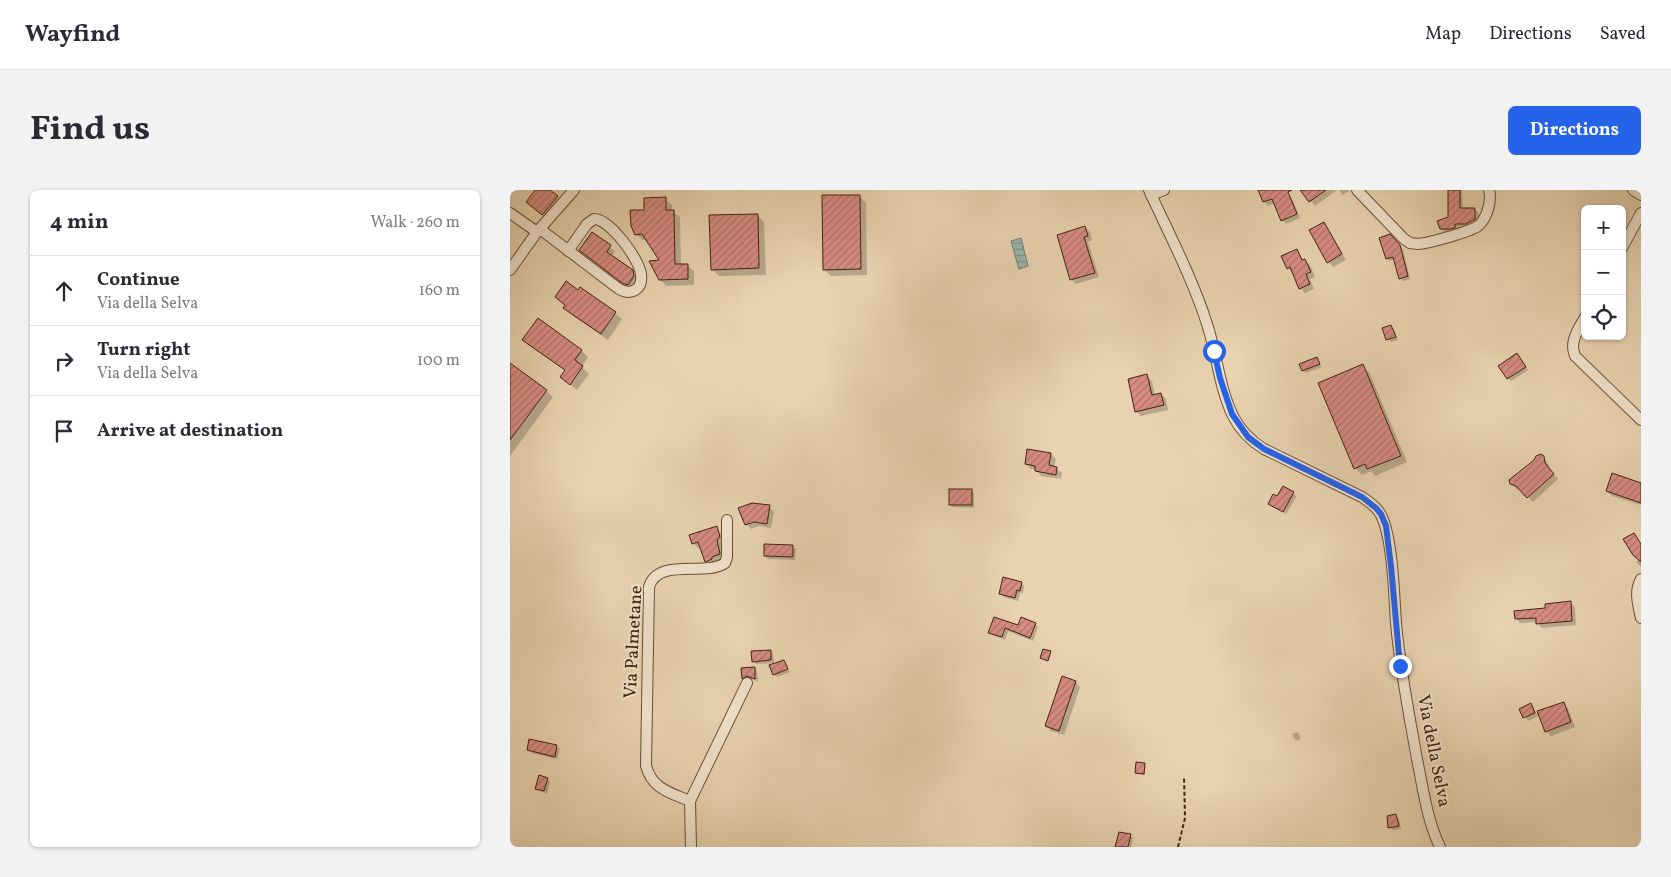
<!DOCTYPE html>
<meta charset="utf-8">
<style>
body{margin:0;font-family:Vollkorn,serif;background:#f2f2f3;color:#2b2b33}
.controls{position:absolute;right:15px;top:15px;display:grid;overflow:hidden;border-radius:8px;box-shadow:0 1px 4px #0004}
.controls button{width:45px;height:45px;display:grid;place-items:center;padding:0;border:0;border-bottom:1px solid #e1e1e2;background:#fff;color:#2b2b33;font:25px sans-serif}
.stop{position:absolute;width:15px;height:15px;margin:-11px;border:4px solid #2563eb;border-radius:50%;background:#fff}
.stop.end{background:#2563eb;border-color:#fff;box-shadow:0 1px 5px #0008}
.list{margin:0;padding:0;list-style:none}
h2{display:flex;justify-content:space-between;align-items:center;height:65px;margin:0;padding:0 20px;font-size:21px}
h2 small{font-size:16px;font-weight:400;color:#7c7c81}
.list li{display:grid;grid-template-columns:32px 1fr auto;gap:15px;align-items:center;box-sizing:border-box;height:70px;padding:0 20px;border-top:1px solid #e1e1e2}
.list b{display:block;font-size:19px;white-space:nowrap}
.list p{margin:0;font-size:16px;white-space:nowrap;color:#7c7c81}
.list em{font-size:16px;font-style:normal;color:#7c7c81}
.icon{flex:none;width:28px;height:28px;fill:none;stroke:currentColor;stroke-width:2;stroke-linecap:round;stroke-linejoin:round}
.map{position:relative;flex:none;width:1131px;height:657px;overflow:hidden;border-radius:8px}
header{display:flex;align-items:center;gap:30px;box-sizing:border-box;height:70px;padding:0 25px;background:#fff;border-bottom:1px solid #e1e1e2}
header strong{font-size:24px}
nav{display:flex;gap:28px;margin-inline-start:auto;font-size:18px}
.intro{display:flex;align-items:center;justify-content:space-between;box-sizing:border-box;height:120px;padding:0 30px}
h1{margin:0;font-size:35px}
.button{padding:12px 22px;border-radius:8px;background:#2563eb;color:#fff;font-size:18px;font-weight:700}
main{display:flex;gap:30px;padding:0 30px}
aside{flex:1;background:#fff;border-radius:8px;box-shadow:0 1px 4px #0004}
.map>svg:first-child{display:block}
.water{fill:url(#water-rules);stroke:#757c6d}
.shadow{fill:#0003}
.building{fill:url(#building-hatch);stroke:#41230b}
.lines{fill:none;stroke-linecap:round;stroke-linejoin:round}
.minor-casing{stroke:#6b4f34;stroke-width:12}
.path{stroke:#41230b;stroke-width:2;stroke-dasharray:4 2.5;stroke-linecap:butt}
.minor{stroke:#f0e2cc;stroke-width:10}
.route{stroke:#2563eb;stroke-width:6}
.labels{text-anchor:middle;dominant-baseline:central;stroke-width:4;stroke-linejoin:round;paint-order:stroke}
.street-label{font-size:18px;fill:#41230b;stroke:#f0e2cc}
</style>
<header>
<strong>Wayfind</strong>
<nav><a>Map</a><a>Directions</a><a>Saved</a></nav>
</header>
<div class="intro"><h1>Find us</h1><a class="button">Directions</a></div>
<main>
<aside>
<h2>4 min<small>Walk · 260 m</small></h2>
<ul class="list">
<li><svg class="icon" aria-label="ahead" viewBox="0 0 24 24"><path d="M12 20V5M6 11l6-6 6 6"/></svg><div><b>Continue</b><p>Via della Selva</p></div><em>160 m</em></li>
<li><svg class="icon" aria-label="right" viewBox="0 0 24 24"><path d="M7 20v-9h11M14 6l5 5-5 5"/></svg><div><b>Turn right</b><p>Via della Selva</p></div><em>100 m</em></li>
<li><svg class="icon" aria-label="arrive" viewBox="0 0 24 24"><path d="M6 21V4h12l-3 4 3 4H6"/></svg><div><b>Arrive at destination</b></div></li>
</ul>
</aside>
<div class="map">
<svg width="1131" height="657" viewBox="0 0 1131 657">
<defs>
<pattern id="water-rules" width="6" height="5" patternUnits="userSpaceOnUse" patternTransform="scale(1.25)"><rect width="6" height="5" fill="#97b7ae"/><path d="M0 2.5h6" fill="none" stroke="#7d948c"/></pattern>
<pattern id="building-hatch" width="6" height="6" patternUnits="userSpaceOnUse" patternTransform="scale(1.25)"><rect width="6" height="6" fill="#d88c83"/><path d="M-1 1l2-2M0 6l6-6M5 7l2-2" fill="none" stroke="#b17269"/></pattern>
</defs>
<rect width="100%" height="100%" fill="#e8d2b0"/>
<filter id="stains"><feTurbulence type="fractalNoise" baseFrequency=".004" numOctaves="4"/><feColorMatrix values="0 0 0 0 .2 0 0 0 0 .09 0 0 0 0 .02 0 0 0 .5 -.17"/></filter>
<radialGradient id="worn" r=".72"><stop offset=".6" stop-color="#630" stop-opacity="0"/><stop offset="1" stop-color="#630" stop-opacity=".3"/></radialGradient>
<!-- water -->
<path class="water" d="M 511,48 L 518,76 L 509,79 L 501,51 Z"/>
<!-- shadow -->
<g class="shadow">
<path d="M 27,0 L 38,0 L 53,13 L 40,31 L 17,12 Z"/>
<path d="M 750,0 L 774,0 L 783,10 L 790,28 L 776,34 L 772,30 L 765,13 L 758,16 L 754,12 Z"/>
<path d="M 792,0 L 827,0 L 805,16 Z"/>
<path d="M 829,0 L 838,0 L 839,1 L 833,5 Z"/>
<path d="M 938,0 L 952,0 L 953,19 L 964,19 L 969,23 L 968,35 L 961,38 L 949,38 L 949,42 L 935,43 L 931,39 L 939,28 Z"/>
<path d="M 349,6 L 356,13 L 357,85 L 321,86 L 314,79 Z"/>
<path d="M 155,9 L 162,15 L 162,21 L 170,27 L 171,75 L 177,75 L 184,81 L 184,95 L 156,96 L 150,89 L 151,72 L 138,50 L 133,50 L 126,44 L 136,21 Z"/>
<path d="M 247,25 L 254,32 L 256,85 L 209,86 L 202,79 Z"/>
<path d="M 813,34 L 818,39 L 836,70 L 823,77 L 818,72 Z"/>
<path d="M 575,37 L 580,42 L 582,50 L 578,52 L 589,87 L 566,94 L 561,89 Z"/>
<path d="M 82,44 L 105,61 L 101,67 L 127,87 L 123,99 L 119,98 L 76,65 Z"/>
<path d="M 880,46 L 893,59 L 900,89 L 893,91 L 890,88 L 885,69 L 880,71 L 877,68 Z"/>
<path d="M 787,61 L 794,71 L 800,75 L 805,87 L 800,89 L 804,99 L 795,103 L 790,98 L 783,83 L 778,78 Z"/>
<path d="M 46,107 L 105,123 L 112,129 L 98,150 L 62,125 L 55,118 L 56,116 Z"/>
<path d="M 881,136 L 884,139 L 888,150 L 881,152 L 878,149 Z"/>
<path d="M 14,150 L 72,161 L 78,167 L 72,177 L 79,184 L 67,200 L 51,187 L 56,181 L 21,156 Z"/>
<path d="M 807,168 L 812,177 L 796,183 L 793,180 Z"/>
<path d="M 1010,168 L 1018,180 L 1001,191 L 998,188 Z"/>
<path d="M 852,176 L 859,182 L 897,272 L 865,286 L 861,281 L 852,285 L 845,278 Z"/>
<path d="M 0,177 L 36,201 L 43,207 L 0,266 Z"/>
<path d="M 637,186 L 642,191 L 645,205 L 651,204 L 656,209 L 658,220 L 631,226 L 626,221 Z"/>
<path d="M 541,264 L 546,269 L 544,277 L 552,283 L 551,289 L 531,286 L 526,279 L 521,279 L 516,274 Z"/>
<path d="M 1028,266 L 1033,268 L 1038,273 L 1040,280 L 1048,289 L 1023,312 L 1011,300 L 1008,300 L 1001,293 Z"/>
<path d="M 1131,295 L 1131,315 L 1102,306 L 1097,301 Z"/>
<path d="M 773,297 L 787,306 L 776,324 L 763,316 Z"/>
<path d="M 461,300 L 464,303 L 464,318 L 443,317 L 440,314 Z"/>
<path d="M 259,317 L 264,322 L 261,338 L 249,336 L 241,339 L 236,334 Z"/>
<path d="M 206,338 L 211,343 L 214,354 L 211,355 L 214,369 L 201,376 L 196,371 L 191,357 L 188,358 L 183,353 Z"/>
<path d="M 1127,347 L 1131,354 L 1131,377 L 1126,372 L 1129,369 Z"/>
<path d="M 282,356 L 286,359 L 285,370 L 258,369 L 255,366 Z"/>
<path d="M 511,393 L 514,396 L 513,403 L 510,403 L 508,411 L 494,407 L 491,404 Z"/>
<path d="M 1060,413 L 1065,417 L 1066,435 L 1032,438 L 1027,432 L 1010,433 L 1006,428 Z"/>
<path d="M 485,429 L 509,437 L 525,434 L 528,437 L 523,451 L 498,441 L 495,450 L 483,445 L 480,442 Z"/>
<path d="M 260,461 L 263,464 L 264,473 L 246,474 L 243,471 Z"/>
<path d="M 273,471 L 280,482 L 267,487 L 264,484 Z"/>
<path d="M 244,478 L 247,481 L 248,491 L 241,489 L 236,491 L 233,488 Z"/>
<path d="M 565,492 L 570,497 L 554,545 L 541,541 L 536,536 Z"/>
<path d="M 1053,513 L 1058,518 L 1065,537 L 1041,546 L 1036,541 Z"/>
<path d="M 1021,515 L 1028,526 L 1018,531 L 1011,519 Z"/>
<path d="M 788,542 L 791,549 L 786,551 L 782,544 Z"/>
<path d="M 46,556 L 50,559 L 47,569 L 21,563 L 18,560 Z"/>
<path d="M 635,574 L 635,585 L 627,584 L 626,583 Z"/>
<path d="M 37,589 L 40,592 L 37,604 L 30,601 L 27,598 Z"/>
<path d="M 886,626 L 889,629 L 891,639 L 883,640 L 880,637 Z"/>
<path d="M 620,645 L 623,648 L 621,657 L 607,657 Z"/>
<path d="M 1131,653 L 1131,657 L 1123,657 Z"/>
</g>
<!-- building -->
<g class="building">
<path d="M 25,0 L 40,0 L 48,6 L 32,25 L 16,12 Z"/>
<path d="M 748,0 L 782,0 L 778,2 L 787,24 L 771,31 L 762,9 L 753,12 Z"/>
<path d="M 790,0 L 816,0 L 799,12 Z"/>
<path d="M 938,0 L 950,0 L 950,18 L 965,18 L 965,29 L 956,34 L 945,34 L 945,38 L 940,39 L 930,39 L 927,31 L 938,27 Z"/>
<path d="M 312,5 L 350,5 L 351,79 L 313,80 Z"/>
<path d="M 156,7 L 156,20 L 164,20 L 165,74 L 178,74 L 178,89 L 149,90 L 139,71 L 149,70 L 132,44 L 125,45 L 121,36 L 120,20 L 134,20 L 134,8 Z"/>
<path d="M 248,24 L 249,78 L 201,80 L 199,25 Z"/>
<path d="M 814,32 L 832,64 L 817,73 L 799,40 Z"/>
<path d="M 575,36 L 578,46 L 574,47 L 585,83 L 560,90 L 547,45 Z"/>
<path d="M 82,42 L 101,55 L 97,62 L 123,80 L 124,86 L 118,95 L 112,93 L 69,60 Z"/>
<path d="M 880,44 L 890,55 L 898,86 L 889,89 L 883,67 L 876,69 L 869,48 Z"/>
<path d="M 787,59 L 792,70 L 795,69 L 801,82 L 796,84 L 800,94 L 789,99 L 780,77 L 777,79 L 771,66 Z"/>
<path d="M 56,91 L 68,100 L 70,97 L 106,122 L 91,144 L 53,118 L 55,115 L 45,107 Z"/>
<path d="M 28,128 L 72,160 L 65,170 L 73,176 L 60,195 L 50,187 L 55,180 L 12,150 Z"/>
<path d="M 881,135 L 886,147 L 876,150 L 872,138 Z"/>
<path d="M 1007,163 L 1016,177 L 997,189 L 988,176 Z"/>
<path d="M 807,167 L 810,174 L 792,181 L 789,174 Z"/>
<path d="M 0,173 L 37,200 L 0,250 Z"/>
<path d="M 853,174 L 891,266 L 857,279 L 855,274 L 844,279 L 808,193 Z"/>
<path d="M 637,184 L 642,205 L 651,203 L 654,215 L 625,222 L 618,189 Z"/>
<path d="M 517,259 L 541,263 L 539,275 L 547,277 L 546,285 L 525,281 L 525,276 L 515,274 Z"/>
<path d="M 1031,264 L 1034,266 L 1035,273 L 1044,284 L 1017,308 L 1006,296 L 1000,294 L 999,290 L 1024,270 L 1026,266 Z"/>
<path d="M 1102,283 L 1131,293 L 1131,313 L 1096,301 Z"/>
<path d="M 773,296 L 784,302 L 773,322 L 758,314 L 763,304 L 767,306 Z"/>
<rect x="439" y="299" width="23" height="16"/>
<path d="M 242,313 L 260,315 L 257,334 L 244,332 L 235,335 L 228,318 Z"/>
<path d="M 207,336 L 210,347 L 207,350 L 210,364 L 202,367 L 202,369 L 195,372 L 188,352 L 182,354 L 179,345 Z"/>
<path d="M 1124,343 L 1131,354 L 1131,372 L 1123,365 L 1113,349 Z"/>
<path d="M 254,354 L 283,355 L 283,367 L 254,366 Z"/>
<path d="M 493,387 L 512,392 L 510,401 L 507,400 L 505,408 L 489,404 Z"/>
<path d="M 1061,411 L 1062,431 L 1026,434 L 1026,428 L 1005,429 L 1004,421 L 1035,418 L 1035,414 Z"/>
<path d="M 484,427 L 508,435 L 511,427 L 526,433 L 520,448 L 495,438 L 492,447 L 478,443 Z"/>
<path d="M 533,459 L 541,461 L 538,471 L 530,468 Z"/>
<path d="M 261,460 L 261,470 L 242,472 L 241,461 Z"/>
<path d="M 274,470 L 278,479 L 263,485 L 259,475 Z"/>
<path d="M 245,477 L 245,489 L 237,486 L 232,489 L 231,478 Z"/>
<path d="M 552,486 L 566,491 L 549,541 L 535,536 Z"/>
<path d="M 1054,512 L 1061,532 L 1035,542 L 1027,521 Z"/>
<path d="M 1021,513 L 1025,523 L 1013,528 L 1009,519 Z"/>
<path d="M 19,549 L 47,555 L 45,567 L 17,560 Z"/>
<path d="M 626,572 L 635,573 L 634,584 L 625,583 Z"/>
<path d="M 29,585 L 38,588 L 34,601 L 25,599 Z"/>
<path d="M 886,624 L 889,636 L 878,638 L 877,626 Z"/>
<path d="M 609,642 L 621,644 L 618,657 L 605,657 Z"/>
</g>
<g class="lines">
<defs>
<g id="minor">
<path d="M 639,0 C 659,44 682,87 697,134 C 707,164 709,197 723,226 C 730,240 741,251 754,259 L 852,307 C 862,314 870,319 874,332 C 883,359 884,404 886,433 C 890,479 899,524 907,569 C 913,598 917,630 930,657"/>
<path d="M 847,0 L 894,49 L 900,53 L 908,54 C 920,53 959,42 968,36 C 977,29 982,10 979,0"/>
<path d="M 1123,0 L 1131,5"/>
<path d="M 641,5 L 654,0"/>
<path d="M 0,23 L 27,42"/>
<path d="M 30,39 L 109,99 C 122,106 133,99 131,84 C 129,69 100,29 84,29 L 77,34 L 58,61"/>
<path d="M 1112,58 L 1131,23"/>
<path d="M 0,80 L 27,42 L 64,0"/>
<path d="M 1075,127 C 1068,140 1059,152 1065,166 L 1131,230"/>
<path d="M 1131,389 C 1124,401 1128,415 1131,428"/>
<path d="M 180,611 L 237,493"/>
<path d="M 181,657 L 180,611 C 161,603 142,599 136,576 L 139,397 C 148,367 195,387 215,373 L 217,367 L 217,330"/>
</g>
</defs>
<!-- minor casing -->
<use href="#minor" class="minor-casing"/>
<!-- path -->
<path class="path" d="M 668,657 L 675,628 L 674,587"/>
<!-- minor -->
<use href="#minor" class="minor"/>
</g>
<g class="lines">
<!-- route -->
<path class="route" d="M 704,161 L 710,188 L 722,224 L 738,247 L 754,259 L 852,307 L 866,318 L 871,324 L 876,336 L 881,376 L 890,476"/>
</g>
<g class="labels">
<!-- street labels -->
<g class="street-label">
<text transform="translate(124 452) rotate(-87)">Via Palmetane</text>
<text transform="translate(923 561) rotate(79)">Via della Selva</text>
</g>
</g>
<rect width="100%" height="100%" filter="url(#stains)"/>
<rect width="100%" height="100%" fill="url(#worn)"/>
</svg>
<div class="controls">
<button>+</button>
<button>−</button>
<button><svg class="icon" aria-label="locate" viewBox="0 0 24 24"><circle cx="12" cy="12" r="6"/><path d="M12 2v4M12 18v4M2 12h4M18 12h4"/></svg></button>
</div>
<div class="stop" style="left:704px;top:161px"></div>
<div class="stop end" style="left:890px;top:476px"></div>
</div>
</main>
